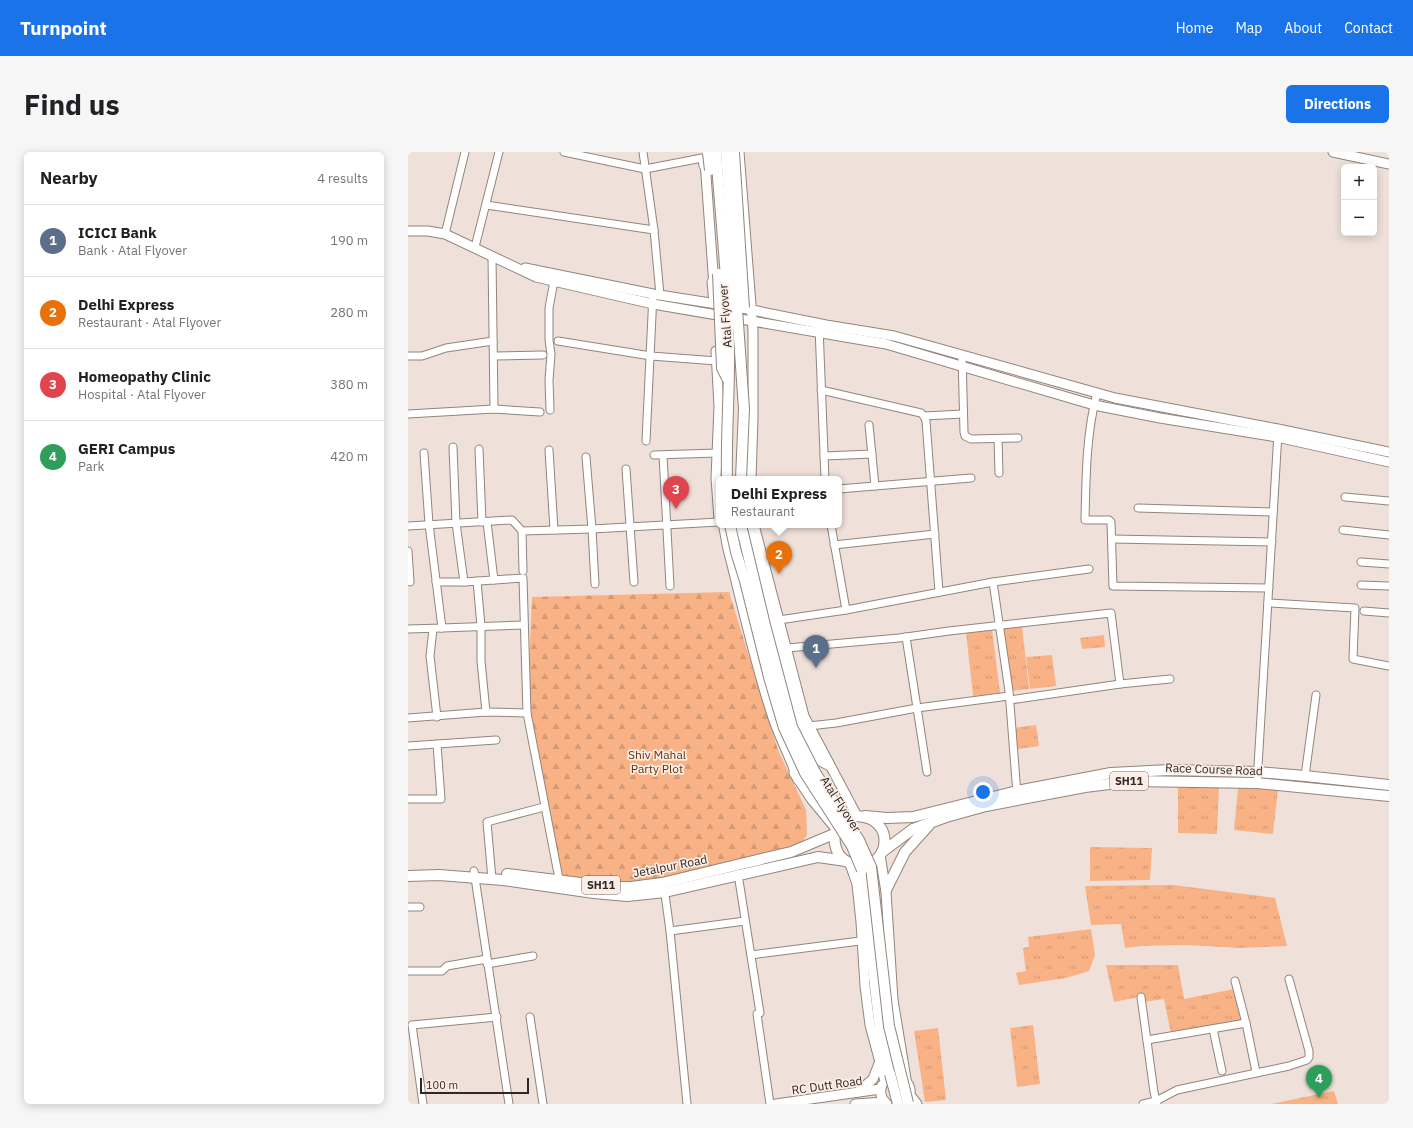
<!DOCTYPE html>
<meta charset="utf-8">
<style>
body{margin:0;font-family:"IBM Plex Sans",sans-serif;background:#f6f6f6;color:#202124}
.controls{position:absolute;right:12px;top:12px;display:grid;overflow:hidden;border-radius:6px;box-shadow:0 2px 10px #0003}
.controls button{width:36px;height:36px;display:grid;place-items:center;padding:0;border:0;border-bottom:1px solid #e0e0e0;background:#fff;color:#202124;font:20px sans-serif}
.scale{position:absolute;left:12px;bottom:10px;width:109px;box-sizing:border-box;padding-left:4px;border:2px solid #2d2825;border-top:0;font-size:11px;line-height:14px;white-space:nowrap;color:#2d2825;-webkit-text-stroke:3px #fceee6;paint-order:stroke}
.you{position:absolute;left:575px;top:640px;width:14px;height:14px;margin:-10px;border:3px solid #fff;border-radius:50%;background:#1a73e8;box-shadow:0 0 0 6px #1a73e833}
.badge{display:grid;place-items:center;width:26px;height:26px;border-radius:50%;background:#1a73e8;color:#fff;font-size:13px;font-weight:700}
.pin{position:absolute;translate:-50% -33px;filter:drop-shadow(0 1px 2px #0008)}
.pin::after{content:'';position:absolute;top:21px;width:14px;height:12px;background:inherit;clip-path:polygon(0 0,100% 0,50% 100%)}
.popup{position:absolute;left:308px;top:324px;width:126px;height:52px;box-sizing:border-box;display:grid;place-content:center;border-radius:6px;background:#fff;filter:drop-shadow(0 1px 3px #0005);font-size:13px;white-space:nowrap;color:#757577}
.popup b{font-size:15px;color:#202124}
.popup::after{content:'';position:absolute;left:50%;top:100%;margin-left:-8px;border:8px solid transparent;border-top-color:#fff}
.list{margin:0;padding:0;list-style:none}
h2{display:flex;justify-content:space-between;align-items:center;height:52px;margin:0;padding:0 16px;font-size:17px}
h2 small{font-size:13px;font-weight:400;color:#757577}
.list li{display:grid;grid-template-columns:26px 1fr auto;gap:12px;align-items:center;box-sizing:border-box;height:72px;padding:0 16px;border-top:1px solid #e0e0e0}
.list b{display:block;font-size:15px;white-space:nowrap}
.list p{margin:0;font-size:13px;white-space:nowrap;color:#757577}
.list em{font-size:13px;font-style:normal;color:#757577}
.map{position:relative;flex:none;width:981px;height:952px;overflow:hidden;border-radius:6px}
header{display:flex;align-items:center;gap:24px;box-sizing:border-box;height:56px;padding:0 20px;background:#1a73e8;color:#fff}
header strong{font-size:19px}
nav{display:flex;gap:22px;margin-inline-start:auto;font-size:14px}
.intro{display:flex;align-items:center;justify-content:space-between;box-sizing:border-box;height:96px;padding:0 24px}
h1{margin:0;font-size:28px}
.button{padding:10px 18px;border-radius:6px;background:#1a73e8;color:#fff;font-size:14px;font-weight:700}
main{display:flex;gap:24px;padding:0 24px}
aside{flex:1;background:#fff;border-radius:6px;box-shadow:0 2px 10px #0003}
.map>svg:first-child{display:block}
.grass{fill:url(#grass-tufts)}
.forest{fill:url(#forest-firs)}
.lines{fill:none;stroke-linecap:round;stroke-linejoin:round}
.street-casing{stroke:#91857d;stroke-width:9}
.secondary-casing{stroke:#91857d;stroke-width:11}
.primary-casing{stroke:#91857d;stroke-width:12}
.street{stroke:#fff;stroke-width:7}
.secondary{stroke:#fff;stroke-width:9}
.primary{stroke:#fff;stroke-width:10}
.primary-bridge-casing{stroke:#91857d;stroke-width:12;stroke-linecap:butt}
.primary-bridge{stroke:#fff;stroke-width:10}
.labels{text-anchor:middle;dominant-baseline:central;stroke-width:3.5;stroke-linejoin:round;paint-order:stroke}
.shield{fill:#fceee6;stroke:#6b635f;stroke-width:1}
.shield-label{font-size:11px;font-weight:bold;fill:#2d2825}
.street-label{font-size:12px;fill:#2d2825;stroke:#fceee6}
.park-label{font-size:12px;fill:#653104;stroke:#fceee6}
</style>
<header>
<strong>Turnpoint</strong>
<nav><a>Home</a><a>Map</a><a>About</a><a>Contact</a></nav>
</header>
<div class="intro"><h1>Find us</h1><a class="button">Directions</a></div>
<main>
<aside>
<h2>Nearby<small>4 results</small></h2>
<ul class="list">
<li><span class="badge" style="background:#5c6f8a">1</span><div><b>ICICI Bank</b><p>Bank · Atal Flyover</p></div><em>190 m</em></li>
<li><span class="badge" style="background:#e8710a">2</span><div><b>Delhi Express</b><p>Restaurant · Atal Flyover</p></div><em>280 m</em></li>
<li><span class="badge" style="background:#e0444e">3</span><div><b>Homeopathy Clinic</b><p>Hospital · Atal Flyover</p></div><em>380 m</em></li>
<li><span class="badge" style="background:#2e9e5b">4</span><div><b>GERI Campus</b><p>Park</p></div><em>420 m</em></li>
</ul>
</aside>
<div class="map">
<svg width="981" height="952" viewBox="0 0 981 952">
<defs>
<pattern id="grass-tufts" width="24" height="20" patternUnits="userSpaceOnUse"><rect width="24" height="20" fill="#f8b285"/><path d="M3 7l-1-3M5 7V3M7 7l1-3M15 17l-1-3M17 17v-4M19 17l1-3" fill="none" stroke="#d59973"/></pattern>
<pattern id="forest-firs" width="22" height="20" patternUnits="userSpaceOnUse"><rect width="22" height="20" fill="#f8b285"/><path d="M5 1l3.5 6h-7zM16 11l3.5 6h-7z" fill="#d59973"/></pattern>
</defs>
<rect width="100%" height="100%" fill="#efe1d9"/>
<!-- grass -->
<g class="grass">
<path d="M 614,474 L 621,537 L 602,539 L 593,476 Z"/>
<path d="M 584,477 L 592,541 L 565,544 L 558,480 Z"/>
<path d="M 696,483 L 697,495 L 674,497 L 672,486 Z"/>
<path d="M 644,503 L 648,534 L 622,537 L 618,505 Z"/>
<path d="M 628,573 L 631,594 L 610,597 L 607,576 Z"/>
<path d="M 770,632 L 811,635 L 809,682 L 770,681 Z"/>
<path d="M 830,636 L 870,638 L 865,682 L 826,678 Z"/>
<path d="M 682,695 L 744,696 L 742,728 L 682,729 Z"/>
<path d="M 765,733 L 867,746 L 879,794 L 831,796 L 778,793 L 734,794 L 717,796 L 713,772 L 683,773 L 677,734 Z"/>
<path d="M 683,777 L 687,803 L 681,819 L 658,826 L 611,833 L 608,821 L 618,819 L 615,796 L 621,795 L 620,785 Z"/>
<path d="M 698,813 L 770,813 L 776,847 L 826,837 L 835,869 L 763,882 L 756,847 L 736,850 L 735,844 L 706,850 Z"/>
<path d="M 625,873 L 632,932 L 609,935 L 602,876 Z"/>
<path d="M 530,876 L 538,948 L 517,950 L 506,879 Z"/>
<path d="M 926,939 L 930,952 L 863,952 Z"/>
</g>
<!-- forest -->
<path class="forest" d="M 321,440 L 370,598 L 398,658 L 399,683 L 383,706 L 250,733 L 150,730 L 119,561 L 124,445 Z"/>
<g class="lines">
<defs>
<g id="street">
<path d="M 156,0 L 237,17 L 294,6 L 295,14"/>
<path d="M 235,0 L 246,78 L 252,143"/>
<path d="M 78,53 L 246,78"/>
<path d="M 37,82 L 57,0"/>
<path d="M 67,95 L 91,0"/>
<path d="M 84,105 L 86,257"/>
<path d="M 303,130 L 305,151"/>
<path d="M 411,175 L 417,327"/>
<path d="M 150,189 L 243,204 L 309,209"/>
<path d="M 554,203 L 556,280 L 557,284 L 563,287 L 610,286"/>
<path d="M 0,204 L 14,204 L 38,196 L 85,189"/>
<path d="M 86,204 L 135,203"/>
<path d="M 413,238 L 513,261 L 516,264 L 518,269 L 531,440"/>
<path d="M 689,241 C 678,282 678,326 677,368 L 701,368 L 703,370 L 705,434 L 861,436"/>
<path d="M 142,258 L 141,228 L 143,202 L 141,188 L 141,156 L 146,129"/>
<path d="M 0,262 L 86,257 L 132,260"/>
<path d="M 516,264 L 555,262"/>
<path d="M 461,273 L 467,334"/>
<path d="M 590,287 L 591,321"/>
<path d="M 238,289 L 245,142"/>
<path d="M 45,295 L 48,371 L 56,430 L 115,426 L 119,561 L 152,732"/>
<path d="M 71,297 L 74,370"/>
<path d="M 141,298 L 146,378"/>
<path d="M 246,303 L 309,301"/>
<path d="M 255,303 L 262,434"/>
<path d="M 416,304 L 464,302"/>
<path d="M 178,305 L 184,377 L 187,432"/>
<path d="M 218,317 L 226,430"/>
<path d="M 431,337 L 563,326"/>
<path d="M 937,345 L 981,349"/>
<path d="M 730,356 L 865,360"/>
<path d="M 79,370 L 86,428"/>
<path d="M 423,373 L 438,458"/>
<path d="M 0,374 L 104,368 L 114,379 L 115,419"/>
<path d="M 935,378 L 981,383"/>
<path d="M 114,379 L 184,377 L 311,370"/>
<path d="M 704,387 L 864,390"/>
<path d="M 426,393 L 527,382"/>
<path d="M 0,399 L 2,430"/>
<path d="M 953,410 L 981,412"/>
<path d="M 69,429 L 73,474 L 73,509 L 78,560"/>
<path d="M 28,430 L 56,430"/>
<path d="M 585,430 L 601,539 L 609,642"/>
<path d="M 953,433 L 981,434"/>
<path d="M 860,451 L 947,456 L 945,507 L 981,514"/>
<path d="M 956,459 L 981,461"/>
<path d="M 371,468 L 438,458 L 585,430 L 681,417"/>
<path d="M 34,476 L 116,473"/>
<path d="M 0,477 L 34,476 L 21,372 L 16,301"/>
<path d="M 25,477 L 22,504 L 29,565"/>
<path d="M 498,485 L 519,620"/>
<path d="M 379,496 L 491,486 L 541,479 L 703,461 L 712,532"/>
<path d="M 602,548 L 712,532 L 762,527"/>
<path d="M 0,566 L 78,560 L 119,561"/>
<path d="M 401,574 L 428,571 L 509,556 L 601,544"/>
<path d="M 0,594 L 88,588"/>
<path d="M 897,624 L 908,543"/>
<path d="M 849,631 L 870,281"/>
<path d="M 0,647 L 33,647 L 29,592"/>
<path d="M 66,719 L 101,952"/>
<path d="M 330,722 L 352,861"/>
<path d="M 84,727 L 79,670 L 136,655"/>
<path d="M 256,735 L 262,779 L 279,952"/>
<path d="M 0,755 L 12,755"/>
<path d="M 262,779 L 337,769"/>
<path d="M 343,803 L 452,789"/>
<path d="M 79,812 L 125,804"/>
<path d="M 0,819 L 34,819 L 39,814 L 79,807"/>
<path d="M 827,829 L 838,871 L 848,920"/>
<path d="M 733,845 L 746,940 L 749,952"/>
<path d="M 349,862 L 362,952"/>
<path d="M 122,865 L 135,952"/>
<path d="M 805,877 L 814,919"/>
<path d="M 739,888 L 838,871"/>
<path d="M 15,952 L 4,873 L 89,865"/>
<path d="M 735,952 L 748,949 L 769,938 L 881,914 L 899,908 L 901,905 L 901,899 L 881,827"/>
</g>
<g id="secondary">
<path d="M 331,0 L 345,178 L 345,266 L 343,327"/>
<path d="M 925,0 L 981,12"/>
<path d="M 297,9 L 306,134"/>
<path d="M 0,79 L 20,79 L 37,82 L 128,125 L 245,152 L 478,192 L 686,253 L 752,266 L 869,285 L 981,310"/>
<path d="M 117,116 L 245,142 L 334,156 L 418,173 L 486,184 L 707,246 L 870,277 L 981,300"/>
<path d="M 308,199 L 311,255 L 308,326 L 311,367"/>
<path d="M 346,373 L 396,564 L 449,664"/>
<path d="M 386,621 L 404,648 L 428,677"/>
<path d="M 472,703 L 478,740 L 485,848 L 498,927"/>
<path d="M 442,712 L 449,732 L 453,770 L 457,834 L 462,873 L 477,929"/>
<path d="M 493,926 C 503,931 505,941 498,950"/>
<path d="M 474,933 C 471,941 473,947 479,952"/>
<path d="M 450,940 L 465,927 L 472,909"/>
<path d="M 502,943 L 509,952"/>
<path d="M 368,952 L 472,937"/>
<path d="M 447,952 L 477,950"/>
</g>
<g id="primary">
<path d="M 316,373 L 320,395 C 335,453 347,511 366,567 C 373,588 384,607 390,627"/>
<path d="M 340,373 L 349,416 L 388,559 L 409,607 L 421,613"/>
<path d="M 449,664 C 489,666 482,716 450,713 C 443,713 438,710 433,705 C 430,702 428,697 427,692 C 424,676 435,668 449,664 Z"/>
<path d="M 457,664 L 479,666 L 505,665 L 609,639 L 703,621 L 761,618 L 850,620 L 897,624 L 981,633"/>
<path d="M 474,700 L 505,677 L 538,665 L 578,654 L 677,635 L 725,629 L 849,631 L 981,644"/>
<path d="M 454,718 L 458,741 L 461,768 L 462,790 L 472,877 L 482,922"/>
<path d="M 99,722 L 205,735 L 223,735 L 254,731 L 383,700 L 426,682"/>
<path d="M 0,724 L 31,723 L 95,728 L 186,741 L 219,744 L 257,740 L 410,705 L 438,709"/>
<path d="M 478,738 L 497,700 L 522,672"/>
</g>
</defs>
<!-- street casing -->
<use href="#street" class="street-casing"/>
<!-- secondary casing -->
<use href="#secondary" class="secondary-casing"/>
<!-- primary casing -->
<use href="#primary" class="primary-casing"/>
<!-- street -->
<use href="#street" class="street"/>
<!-- secondary -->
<use href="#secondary" class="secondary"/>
<!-- primary -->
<use href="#primary" class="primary"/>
<defs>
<g id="primary-bridge">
<path d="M 308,0 C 313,69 321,139 321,209 C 321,248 318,288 319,327"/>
<path d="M 318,0 L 336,257 L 333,327"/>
<path d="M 326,0 L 336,156"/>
<path d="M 300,1 L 302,18"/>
<path d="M 310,122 L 314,216 L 319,226"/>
<path d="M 322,373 L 328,400 L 337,429 L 361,525 L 376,576 L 397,621 L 444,694 L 454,718"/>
<path d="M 333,373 L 357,473 L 384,575 L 408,622 L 451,688 L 463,715 L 481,874 L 500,951"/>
<path d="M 482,922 L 490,952"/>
</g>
</defs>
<!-- primary-bridge casing -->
<use href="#primary-bridge" class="primary-bridge-casing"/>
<!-- primary-bridge -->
<use href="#primary-bridge" class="primary-bridge"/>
</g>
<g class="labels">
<!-- shield labels -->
<g class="shield">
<rect x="702" y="620" width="38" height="18" rx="3"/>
<rect x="174" y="724" width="38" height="18" rx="3"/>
</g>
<g class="shield-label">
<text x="721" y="629">SH11</text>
<text x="193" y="733">SH11</text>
</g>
<!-- street labels -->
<g class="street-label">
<text transform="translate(317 164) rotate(-94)">Atal Flyover</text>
<text transform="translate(806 617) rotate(2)">Race Course Road</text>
<text transform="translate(433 652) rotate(57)">Atal Flyover</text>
<text transform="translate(262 714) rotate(-11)">Jetalpur Road</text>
<text transform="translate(419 933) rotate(-8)">RC Dutt Road</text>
</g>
<!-- park labels -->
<g class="park-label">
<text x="249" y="602">Shiv Mahal<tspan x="249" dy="14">Party Plot</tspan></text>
</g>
</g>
</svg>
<div class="controls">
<button>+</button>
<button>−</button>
</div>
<div class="scale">100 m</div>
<div class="you"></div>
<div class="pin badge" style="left:408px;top:516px;background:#5c6f8a">1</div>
<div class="pin badge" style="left:371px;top:422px;background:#e8710a">2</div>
<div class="popup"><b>Delhi Express</b>Restaurant</div>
<div class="pin badge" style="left:268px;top:357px;background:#e0444e">3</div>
<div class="pin badge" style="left:911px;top:946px;background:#2e9e5b">4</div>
</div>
</main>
